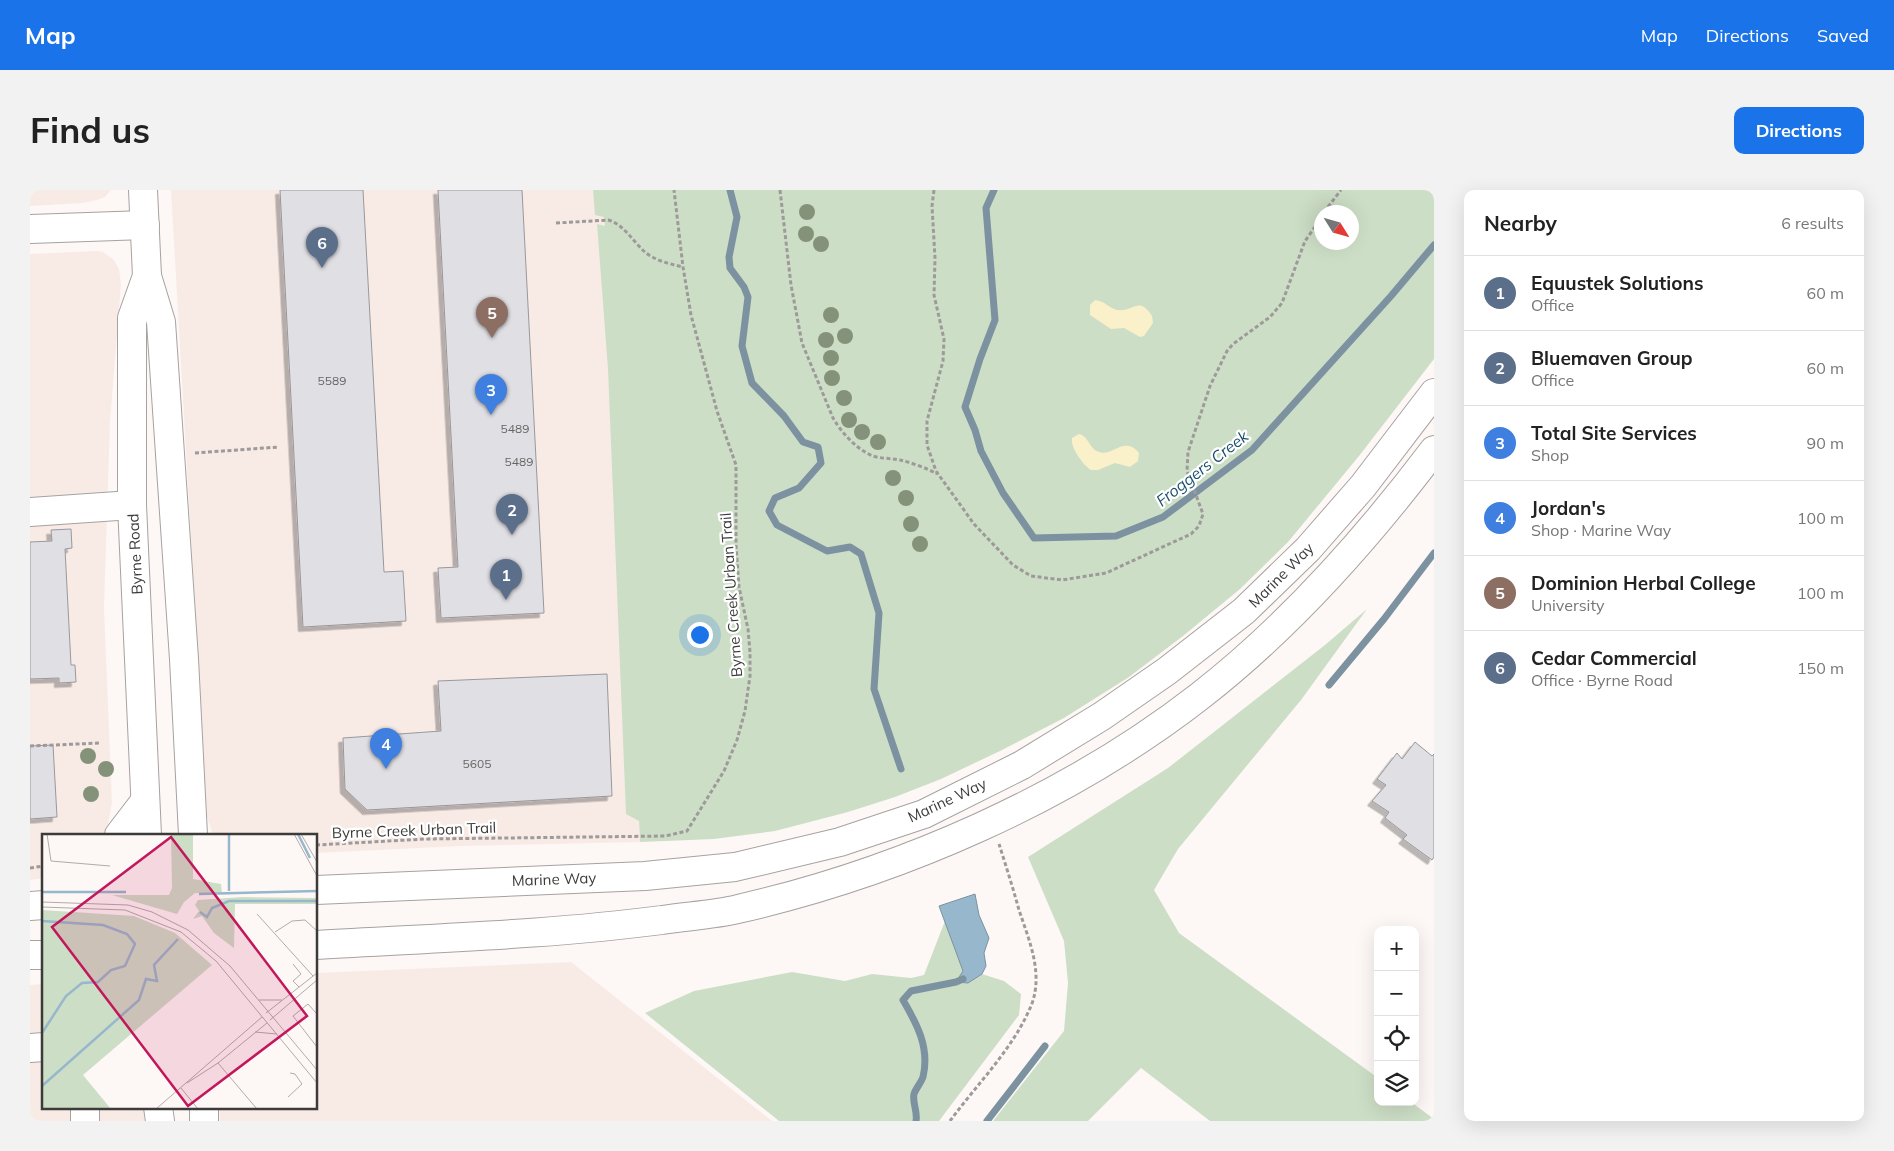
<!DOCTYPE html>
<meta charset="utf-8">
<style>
body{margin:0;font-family:Mulish,sans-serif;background:#f2f2f2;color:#222}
.controls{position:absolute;right:15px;bottom:15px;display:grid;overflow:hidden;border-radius:10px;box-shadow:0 5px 20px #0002}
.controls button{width:45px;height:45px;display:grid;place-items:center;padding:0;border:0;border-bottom:1px solid #e0e0e0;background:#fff;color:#222;font:25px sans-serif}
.compass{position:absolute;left:1284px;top:15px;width:45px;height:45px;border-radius:50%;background:#fff;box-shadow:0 5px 20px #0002;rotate:127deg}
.you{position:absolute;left:669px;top:444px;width:18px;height:18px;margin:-12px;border:4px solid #fff;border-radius:50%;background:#1a73e8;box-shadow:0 0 0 8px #1a73e833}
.badge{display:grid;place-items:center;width:32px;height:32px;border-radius:50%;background:#1a73e8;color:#fff;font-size:16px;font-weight:700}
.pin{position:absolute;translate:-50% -41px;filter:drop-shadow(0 1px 2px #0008)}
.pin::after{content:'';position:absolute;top:26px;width:18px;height:15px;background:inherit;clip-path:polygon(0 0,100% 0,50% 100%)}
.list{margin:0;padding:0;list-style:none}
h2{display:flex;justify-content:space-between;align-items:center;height:65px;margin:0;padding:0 20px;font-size:21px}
h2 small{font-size:16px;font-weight:400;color:#767676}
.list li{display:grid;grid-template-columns:32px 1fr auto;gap:15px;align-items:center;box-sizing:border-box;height:75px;padding:0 20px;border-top:1px solid #e0e0e0}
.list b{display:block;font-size:19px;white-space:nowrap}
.list p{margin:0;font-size:16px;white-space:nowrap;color:#767676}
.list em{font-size:16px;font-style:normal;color:#767676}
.icon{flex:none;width:28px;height:28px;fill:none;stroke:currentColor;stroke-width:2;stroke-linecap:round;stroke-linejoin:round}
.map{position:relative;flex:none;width:1404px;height:931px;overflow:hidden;border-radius:10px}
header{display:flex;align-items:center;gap:30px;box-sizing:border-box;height:70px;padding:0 25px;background:#1a73e8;color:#fff}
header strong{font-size:24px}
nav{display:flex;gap:28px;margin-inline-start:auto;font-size:18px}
.intro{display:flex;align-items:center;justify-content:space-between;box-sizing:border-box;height:120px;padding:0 30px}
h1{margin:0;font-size:35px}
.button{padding:12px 22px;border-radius:10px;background:#1a73e8;color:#fff;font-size:18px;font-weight:700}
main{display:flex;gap:30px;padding:0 30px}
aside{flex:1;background:#fff;border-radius:10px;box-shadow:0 5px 20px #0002}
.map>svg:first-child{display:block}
.built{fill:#f8ebe6}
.green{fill:#cddec6;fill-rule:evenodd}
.sand{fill:#faf0ca}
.water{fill:#97b7cc;stroke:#7c92a0}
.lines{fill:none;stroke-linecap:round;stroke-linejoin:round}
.stream{stroke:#7c92a0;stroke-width:7}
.building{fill:#e0dfe4;stroke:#99989c;filter:url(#shadow)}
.minor-casing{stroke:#a6a2a0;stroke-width:30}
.major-casing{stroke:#a6a2a0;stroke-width:30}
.path{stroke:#9d9a99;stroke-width:3;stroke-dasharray:4 2.5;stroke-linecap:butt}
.minor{stroke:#fff;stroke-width:28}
.major{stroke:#fff;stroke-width:28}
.tree{fill:#85927a}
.labels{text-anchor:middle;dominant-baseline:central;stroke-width:4.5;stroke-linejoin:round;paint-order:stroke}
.number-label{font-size:12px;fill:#656464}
.street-label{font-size:15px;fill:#3c3b3a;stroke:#fff}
.water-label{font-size:16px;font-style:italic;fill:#184f6e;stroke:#fff}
.inset-river{fill:none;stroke:#97b7cc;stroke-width:2.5}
.inset-road{fill:none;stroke:#b0acab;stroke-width:1}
.view{fill:#c2185b;fill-opacity:0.15;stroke:#c2185b;stroke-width:2.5}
.inset-edge{fill:none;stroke:#3c3b3a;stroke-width:2.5}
</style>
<header>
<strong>Map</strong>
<nav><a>Map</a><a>Directions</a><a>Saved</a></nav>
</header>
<div class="intro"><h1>Find us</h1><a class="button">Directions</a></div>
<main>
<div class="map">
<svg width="1404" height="931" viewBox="0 0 1404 931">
<defs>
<filter id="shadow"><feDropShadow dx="-4.5" dy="4.5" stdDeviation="0" flood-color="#0004"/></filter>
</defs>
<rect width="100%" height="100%" fill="#fdf8f6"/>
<!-- built -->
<g class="built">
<path d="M 0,0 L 81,0 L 75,7 L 67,10 L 53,13 L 0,16 Z"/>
<path d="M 141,0 L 573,0 L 610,652 L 431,656 L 286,663 L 286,645 L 183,645 L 177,627 Z"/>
<path d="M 67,61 L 73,62 L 84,70 L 89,79 L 91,94 L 80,232 L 74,417 L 82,613 L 78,634 L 73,645 L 14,645 L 14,688 L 0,690 L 0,64 Z"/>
<path d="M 541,772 L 742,931 L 190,931 L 189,917 L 286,917 L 286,783 Z"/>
<path d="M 14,794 L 14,917 L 113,917 L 115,931 L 0,931 L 0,795 Z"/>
</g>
<!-- green -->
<g class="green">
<path d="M 563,0 L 1404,0 L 1404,169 L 1329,266 L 1258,352 L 1210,399 L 1153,446 L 1099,487 L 1034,528 L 970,561 L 911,589 L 865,607 L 818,622 L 745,641 L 684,649 L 610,652 L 609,631 L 596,624 L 578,179 L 567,34 L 575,36 L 574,27 L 565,25 ZM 1292,22 L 1322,22 L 1322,52 L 1292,52 Z"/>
<path d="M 1337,419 L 1271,510 L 1148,659 L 1124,700 L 1149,743 L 1348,888 L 1348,912 L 1381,912 L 1404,929 L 1404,931 L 1180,931 L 1111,878 L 1058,931 L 963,931 L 1034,841 L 1038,793 L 1034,751 L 998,667 L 1138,578 L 1295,455 Z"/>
<path d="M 915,731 L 933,781 L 927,792 L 938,793 L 952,784 L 974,791 L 991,804 L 989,825 L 909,931 L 749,931 L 615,823 L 664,801 L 762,782 L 815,791 L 842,784 L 881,788 L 894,785 Z"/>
</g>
<!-- sand -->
<g class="sand">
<path d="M 1065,110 C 1075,111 1079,118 1087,120 C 1104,122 1109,105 1122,126 L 1123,133 L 1114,146 L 1110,147 L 1094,138 L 1081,139 L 1060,125 L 1060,115 Z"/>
<path d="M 1049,244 C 1059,246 1059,259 1069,262 C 1083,267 1094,245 1109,263 L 1108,271 L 1100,277 L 1085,273 L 1068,280 L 1061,280 C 1053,275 1040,257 1042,248 Z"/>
</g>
<!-- water -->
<path class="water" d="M 945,704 L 949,725 L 959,748 L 954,763 L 956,776 L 952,784 L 938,793 L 926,792 L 933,781 L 909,716 Z"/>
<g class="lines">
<!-- stream -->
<g class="stream">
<path d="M 700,0 L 707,27 L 699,67 L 700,78 L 714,97 L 718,107 L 712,156 L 722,193 L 754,226 L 773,252 L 788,257 L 791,273 L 769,298 L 745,308 L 739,321 L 747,335 L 797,361 L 820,357 L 831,364 L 849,423 L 844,499 L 871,579"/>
<path d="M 964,0 L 956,18 L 965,130 L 950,169 L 935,217 L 945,240 L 951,261 L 973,303 L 1004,348 L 1086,346 L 1133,327 L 1222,260 L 1361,106 L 1404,55"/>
<path d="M 1299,495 L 1354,429 L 1404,363"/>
<path d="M 886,931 C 888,922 882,912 884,904 C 886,898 891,893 893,887 C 900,858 887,834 873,810 L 881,801 L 926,792 L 933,789"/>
<path d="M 957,931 L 1015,856"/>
</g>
</g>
<!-- building -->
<g class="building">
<path d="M 250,0 L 333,0 L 354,382 L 373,381 L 376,431 L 273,437 Z"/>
<path d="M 408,0 L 492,0 L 514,423 L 411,428 L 408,378 L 428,377 Z"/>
<path d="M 41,339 L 42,358 L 35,359 L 41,475 L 45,475 L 46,492 L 29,493 L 29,488 L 0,489 L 0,352 L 22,351 L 21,340 Z"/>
<path d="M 577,484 L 582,606 L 337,620 L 315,599 L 313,548 L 411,541 L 408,491 Z"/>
<path d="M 1385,552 L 1402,566 L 1404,564 L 1404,667 L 1402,670 L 1373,649 L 1377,645 L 1355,628 L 1359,622 L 1342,611 L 1356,595 L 1347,589 L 1367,563 L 1372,569 Z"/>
<path d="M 23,555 L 27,627 L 0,629 L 0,556 Z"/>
</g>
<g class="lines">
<defs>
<g id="minor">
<path d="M 113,0 L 117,86 L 131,132 L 154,469 L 163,645"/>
<path d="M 0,39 L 115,35"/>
<path d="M 0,322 L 102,315"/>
<path d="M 117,645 L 102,315 L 102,128 L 117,86"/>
<path d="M 0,858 L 14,857"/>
<path d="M 55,917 L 55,931"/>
</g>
<g id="major">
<path d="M 89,645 L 115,611"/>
<path d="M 286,700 L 615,686 L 705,677 L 810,652 L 894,624 L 992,575 L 1072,526 L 1137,481 L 1214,421 L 1278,359 L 1333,296 L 1404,203"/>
<path d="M 0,716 L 14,715"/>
<path d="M 286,755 C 401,748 517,745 632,730 C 657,726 683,725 708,719 C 870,682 1039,608 1170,506 C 1260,436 1336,350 1404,260"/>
<path d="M 0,765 L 14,765"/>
<path d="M 128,917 L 130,931"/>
<path d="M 174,917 L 174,931"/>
</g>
</defs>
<!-- minor casing -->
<use href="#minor" class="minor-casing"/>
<!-- major casing -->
<use href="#major" class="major-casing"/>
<!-- path -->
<g class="path">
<path d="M 750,0 L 761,95 L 772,153 L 803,228 C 812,243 826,259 843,266 C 852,269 861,268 870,270 C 882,273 897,278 907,284"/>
<path d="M 904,0 L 902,16 L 905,68 L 904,105 L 914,149 L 913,171 L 897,231 L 897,255 L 906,281 L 944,334 L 983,375 L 1001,386 L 1032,390 L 1076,383 L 1161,344 L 1169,336 L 1173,324 L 1157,281 L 1158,262 L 1180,196 L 1197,161 L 1203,154 L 1240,127 L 1252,113 L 1275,51 L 1292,27"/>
<path d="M 1294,22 L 1311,0"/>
<path d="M 526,33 L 578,30 C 594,34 603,52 616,63 C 627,71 640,74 653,77"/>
<path d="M 165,263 L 249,257"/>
<path d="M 0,556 L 71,553"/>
<path d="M 286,655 L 395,649 L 635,646 L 657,641 L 694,581 L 707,550 L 715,521 L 720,486 L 720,462 L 718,439 L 709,397 L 706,355 L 706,275 L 687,221 L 661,125 L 653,77 L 644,0"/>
<path d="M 0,678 L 14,676"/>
<path d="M 920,931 C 947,894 983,859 1001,816 C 1014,784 999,750 989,720 C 983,698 976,676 969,654"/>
</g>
<!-- minor -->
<use href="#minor" class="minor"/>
<!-- major -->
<use href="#major" class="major"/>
</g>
<!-- trees -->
<g class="tree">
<circle cx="777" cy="22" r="8"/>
<circle cx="776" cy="44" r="8"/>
<circle cx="791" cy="54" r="8"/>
<circle cx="801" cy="125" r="8"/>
<circle cx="815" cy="146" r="8"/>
<circle cx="796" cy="150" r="8"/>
<circle cx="801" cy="168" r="8"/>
<circle cx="802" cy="188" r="8"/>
<circle cx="814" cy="208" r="8"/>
<circle cx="819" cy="230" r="8"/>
<circle cx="832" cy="242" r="8"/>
<circle cx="848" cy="252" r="8"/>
<circle cx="863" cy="288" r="8"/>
<circle cx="876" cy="308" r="8"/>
<circle cx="881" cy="334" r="8"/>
<circle cx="890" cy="354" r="8"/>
<circle cx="58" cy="566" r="8"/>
<circle cx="76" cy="579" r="8"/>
<circle cx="61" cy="604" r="8"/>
</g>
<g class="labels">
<!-- number labels -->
<g class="number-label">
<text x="302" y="190">5589</text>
<text x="485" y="238">5489</text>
<text x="489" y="271">5489</text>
<text x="447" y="573">5605</text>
</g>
<!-- street labels -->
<g class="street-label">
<text transform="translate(105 364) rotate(-93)">Byrne Road</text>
<text transform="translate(1251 385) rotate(-45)">Marine Way</text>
<text transform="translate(701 405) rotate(-94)">Byrne Creek Urban Trail</text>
<text transform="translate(917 610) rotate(-25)">Marine Way</text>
<text transform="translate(384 640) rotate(-2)">Byrne Creek Urban Trail</text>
<text transform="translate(524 689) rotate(-2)">Marine Way</text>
</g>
<!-- water labels -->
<g class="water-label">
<text transform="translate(1172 278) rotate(-38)">Froggers Creek</text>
</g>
</g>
<!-- overview -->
<g transform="translate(12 644)">
<rect width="275" height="275" fill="#fdf8f6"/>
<path d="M 129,0 L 151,0 L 151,45 L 179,50 L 180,60 L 153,59 L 142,68 L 135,80 L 70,61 L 127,61 L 130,54 ZM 200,63 L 275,64 L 275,70 L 193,70 L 192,114 L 172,99 L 160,82 L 151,85 L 157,77 L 153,71 L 156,66 ZM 0,76 L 92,82 L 133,99 L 170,131 L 41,241 L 69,275 L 0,275 Z" fill="#cddec6"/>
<path class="inset-river" d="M 187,0 L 187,57M 256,0 L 268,24M 0,58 L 84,58M 157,60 L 275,57M 158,78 L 165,83 L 170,74 L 187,67 L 275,67M 0,87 L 61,91 L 85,100 L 93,110 L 83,132 L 69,136 L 56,148 L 40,149 L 24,162 L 0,199M 0,252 L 97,166 L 104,145 L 115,147 L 112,131 L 136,105"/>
<path class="inset-road" d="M 5,0 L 9,27 L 68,32M 252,0 L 275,42M 259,0 L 275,28M 0,68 L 86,71 L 110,78 L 146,96 L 188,132 L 275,236M 0,73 L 83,76 L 139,98 L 174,127 L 275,249M 215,80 L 271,142M 233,98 L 250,87 L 263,86 L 275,97M 251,130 L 259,140 L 251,147 L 257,153M 217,166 L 240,166M 224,179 L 275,139M 275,180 L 266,170 L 251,182 L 275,213M 228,186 L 275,146M 213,198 L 235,200M 176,229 L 215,275M 145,249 L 176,229 L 225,189M 139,254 L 156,275M 246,263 L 260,250 L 253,240 L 248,239M 114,275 L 220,183"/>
<path class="view" d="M 129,3 L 265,182 L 146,272 L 10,93 Z"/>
<rect width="275" height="275" class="inset-edge"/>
</g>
</svg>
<div class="controls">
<button>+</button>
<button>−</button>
<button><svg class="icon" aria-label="locate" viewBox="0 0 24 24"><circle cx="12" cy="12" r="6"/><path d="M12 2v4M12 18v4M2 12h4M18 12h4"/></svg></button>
<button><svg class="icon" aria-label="layers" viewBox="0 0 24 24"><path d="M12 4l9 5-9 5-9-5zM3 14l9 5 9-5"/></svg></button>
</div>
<svg class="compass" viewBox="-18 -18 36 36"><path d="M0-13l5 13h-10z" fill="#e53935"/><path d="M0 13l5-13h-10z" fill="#767676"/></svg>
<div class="you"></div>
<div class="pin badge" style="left:476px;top:410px;background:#5c6f8a">1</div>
<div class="pin badge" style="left:482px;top:345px;background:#5c6f8a">2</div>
<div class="pin badge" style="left:461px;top:225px;background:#3f7fe0">3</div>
<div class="pin badge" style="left:356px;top:579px;background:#3f7fe0">4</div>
<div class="pin badge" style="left:462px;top:148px;background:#8d6e63">5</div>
<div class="pin badge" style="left:292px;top:78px;background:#5c6f8a">6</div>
</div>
<aside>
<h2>Nearby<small>6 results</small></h2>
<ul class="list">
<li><span class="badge" style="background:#5c6f8a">1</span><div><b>Equustek Solutions</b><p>Office</p></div><em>60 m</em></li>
<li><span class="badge" style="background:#5c6f8a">2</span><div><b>Bluemaven Group</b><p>Office</p></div><em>60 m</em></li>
<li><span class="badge" style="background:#3f7fe0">3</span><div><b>Total Site Services</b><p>Shop</p></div><em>90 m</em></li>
<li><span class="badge" style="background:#3f7fe0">4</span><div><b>Jordan's</b><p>Shop · Marine Way</p></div><em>100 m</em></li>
<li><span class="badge" style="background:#8d6e63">5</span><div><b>Dominion Herbal College</b><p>University</p></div><em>100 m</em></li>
<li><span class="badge" style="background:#5c6f8a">6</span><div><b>Cedar Commercial</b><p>Office · Byrne Road</p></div><em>150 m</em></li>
</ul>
</aside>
</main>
